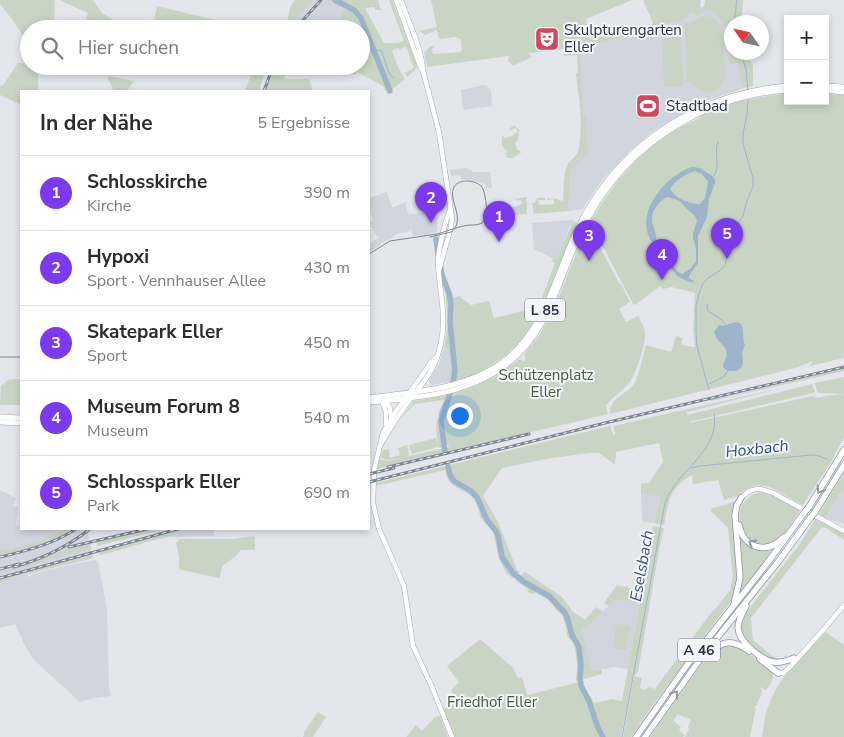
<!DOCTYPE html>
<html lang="de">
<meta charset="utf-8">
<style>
body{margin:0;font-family:"Nunito Sans",sans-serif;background:#f7f7f7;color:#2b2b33}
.controls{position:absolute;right:15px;top:15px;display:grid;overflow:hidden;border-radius:0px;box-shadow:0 2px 8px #0003}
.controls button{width:45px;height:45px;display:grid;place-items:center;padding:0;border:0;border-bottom:1px solid #e1e1e2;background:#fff;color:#2b2b33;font:25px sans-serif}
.compass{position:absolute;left:724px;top:15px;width:45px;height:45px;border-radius:50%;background:#fff;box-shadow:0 2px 8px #0003;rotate:304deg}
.you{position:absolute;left:459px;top:415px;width:18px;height:18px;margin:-12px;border:4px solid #fff;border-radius:50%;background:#1a73e8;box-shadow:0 0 0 8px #1a73e833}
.badge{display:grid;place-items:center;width:32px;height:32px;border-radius:50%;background:#7c3aed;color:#fff;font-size:16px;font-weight:700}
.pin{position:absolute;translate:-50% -41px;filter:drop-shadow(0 1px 2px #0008)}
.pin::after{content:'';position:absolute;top:26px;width:18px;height:15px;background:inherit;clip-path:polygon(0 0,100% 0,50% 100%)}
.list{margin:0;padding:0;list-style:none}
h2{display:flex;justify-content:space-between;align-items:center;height:65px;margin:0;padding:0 20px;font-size:21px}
h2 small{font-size:16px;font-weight:400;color:#7c7c81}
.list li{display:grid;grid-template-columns:32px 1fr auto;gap:15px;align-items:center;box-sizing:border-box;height:75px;padding:0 20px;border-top:1px solid #e1e1e2}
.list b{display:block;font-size:19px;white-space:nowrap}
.list p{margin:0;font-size:16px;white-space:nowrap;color:#7c7c81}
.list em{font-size:16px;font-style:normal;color:#7c7c81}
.icon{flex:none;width:28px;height:28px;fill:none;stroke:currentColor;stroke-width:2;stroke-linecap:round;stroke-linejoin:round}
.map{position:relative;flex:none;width:844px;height:737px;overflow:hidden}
.search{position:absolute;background:#fff;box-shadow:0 2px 8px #0003;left:20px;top:20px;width:350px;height:55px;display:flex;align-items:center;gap:12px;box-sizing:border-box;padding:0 18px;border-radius:28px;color:#7c7c81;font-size:19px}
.panel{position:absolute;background:#fff;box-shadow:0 2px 8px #0003;left:20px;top:90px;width:350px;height:440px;border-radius:0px}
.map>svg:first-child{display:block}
.built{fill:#d1d5dd}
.green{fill:#c9d5c4}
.water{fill:#9eb4cb;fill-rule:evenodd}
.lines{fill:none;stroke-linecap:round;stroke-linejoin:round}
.stream{stroke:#9eb4cb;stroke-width:1}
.river{stroke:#9eb4cb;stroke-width:5.5}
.secondary-casing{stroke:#a8adb6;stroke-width:5.5}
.primary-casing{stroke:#a2abb7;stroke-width:6}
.motorway-casing{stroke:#8a94a2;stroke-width:7}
.secondary{stroke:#fff;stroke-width:4.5}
.primary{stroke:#fff;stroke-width:5}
.motorway{stroke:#fff;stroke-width:5.5}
.tram{stroke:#7c8695;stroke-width:1}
.rail-casing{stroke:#7c8695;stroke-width:3}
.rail{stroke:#f3f5f8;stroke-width:1;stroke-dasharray:4;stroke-linecap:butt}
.motorway-bridge-casing{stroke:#8a94a2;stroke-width:7;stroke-linecap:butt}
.motorway-bridge{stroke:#fff;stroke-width:5.5}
.oneway{stroke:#949aa2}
.labels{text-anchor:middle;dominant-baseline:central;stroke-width:4;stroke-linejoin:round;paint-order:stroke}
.shield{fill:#f3f5f8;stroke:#666e7a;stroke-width:1}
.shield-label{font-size:14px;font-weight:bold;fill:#2a3444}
.poi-label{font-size:15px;fill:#2a3444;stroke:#f3f5f8;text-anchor:start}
.park-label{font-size:15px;fill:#3f6037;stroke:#f3f5f8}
.water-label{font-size:16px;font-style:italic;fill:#345379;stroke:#f3f5f8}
</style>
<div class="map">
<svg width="844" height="737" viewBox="0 0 844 737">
<rect width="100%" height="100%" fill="#e3e6eb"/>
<!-- built -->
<g class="built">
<path d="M 311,0 L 326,0 L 344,9 L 340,20 L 341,29 L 287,29 Z"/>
<path d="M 705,6 L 721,20 L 726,26 L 730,42 L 732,52 L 738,60 L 742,89 L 695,104 L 692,108 L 653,131 L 631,150 L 602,180 L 582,209 L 568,211 L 569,166 L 583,154 L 578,42 L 653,24 L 688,13 Z"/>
<path d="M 483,85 L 487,86 L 491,90 L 492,106 L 463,110 L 461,90 Z"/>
<path d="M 466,168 L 473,172 L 490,172 L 492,188 L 486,188 L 485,183 L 461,179 L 461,175 L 451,176 L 450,170 Z"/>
<path d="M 387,192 L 392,208 L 405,202 L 409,216 L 410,214 L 428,212 L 434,210 L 435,217 L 438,217 L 437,232 L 425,235 L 413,236 L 409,219 L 411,231 L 396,234 L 394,237 L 381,243 L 381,244 L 369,253 L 369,244 L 378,238 L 369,223 L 373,221 L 369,207 L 369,198 Z"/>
<path d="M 572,220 L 575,221 L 573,226 L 570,226 L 556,260 L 534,249 L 532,223 Z"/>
<path d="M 444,348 L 448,348 L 451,363 L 451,375 L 449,382 L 431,385 L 429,382 L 429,380 L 439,364 Z"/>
<path d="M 844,488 L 844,524 L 825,518 Z"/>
<path d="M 0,490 L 16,498 L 13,506 L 18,507 L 16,524 L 18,526 L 21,527 L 21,529 L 87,529 L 92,556 L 27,573 L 29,578 L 31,575 L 47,570 L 95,560 L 98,562 L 107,610 L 109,686 L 111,696 L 93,698 L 80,702 L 34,660 L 25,646 L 16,625 L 15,624 L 0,628 Z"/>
<path d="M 641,493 L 660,496 L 654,523 L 644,522 L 642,520 Z"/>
<path d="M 190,529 L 214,529 L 214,536 L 172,537 L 172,533 Z"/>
<path d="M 615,600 L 640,601 L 628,669 L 615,667 L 592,671 L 582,630 Z"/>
</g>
<!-- green -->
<g class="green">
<path d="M 0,0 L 55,0 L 54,29 L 29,29 L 29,45 L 14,22 L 0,4 Z"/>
<path d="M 59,0 L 93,0 L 102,13 L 113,20 L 152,28 L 157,6 L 252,29 L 106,29 L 85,22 L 88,13 Z"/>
<path d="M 295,0 L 313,0 L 300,14 L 288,29 L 283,29 C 291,20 286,9 295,0 Z"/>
<path d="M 326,0 L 379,0 L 378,1 L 381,10 L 375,10 L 375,7 L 365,8 L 384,43 L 397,43 L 404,41 L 389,0 L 392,0 L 417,66 L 415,70 L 407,77 L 405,73 L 414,68 L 406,46 L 399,50 L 398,48 L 392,51 L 398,67 L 405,79 L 387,94 L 383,86 L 357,72 L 355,75 L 347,71 L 345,66 L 361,66 L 361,56 L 369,50 L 361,54 L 361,29 L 341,29 L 340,20 L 344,9 Z"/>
<path d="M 431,0 L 632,0 L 586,19 L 590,39 L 649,25 L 652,28 L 630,35 L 585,46 L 580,52 L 583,115 L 586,118 L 588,155 L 587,156 L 585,155 L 570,171 L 571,173 L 570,175 L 568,211 L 534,214 L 532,203 L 535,203 L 537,198 L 545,198 L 545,200 L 538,200 L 539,205 L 554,204 L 554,199 L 547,200 L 547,198 L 556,199 L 563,201 C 564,191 563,175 567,166 C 569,160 576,158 578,151 C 584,125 579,99 576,73 L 578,73 L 577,55 L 563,56 L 563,49 L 528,53 L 532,57 L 513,66 L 508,61 L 509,56 L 427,67 L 424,52 L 428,49 L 430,46 L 435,46 L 432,49 L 433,54 L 461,52 L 462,50 L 461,39 L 459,39 L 456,37 L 439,39 L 437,30 L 425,35 L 419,31 L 437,27 Z"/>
<path d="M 643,0 L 701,0 L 700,9 L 704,7 L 705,0 L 743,0 L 741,22 L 732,22 L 732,52 L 747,53 L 753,66 L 753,86 L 742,88 L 738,63 L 730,64 L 729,45 L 728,45 C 727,24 725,23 709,10 L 696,16 L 692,12 L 689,13 C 684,23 675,21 666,24 C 661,25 657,27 653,28 L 651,25 L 653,23 Z"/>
<path d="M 699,17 C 725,12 724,37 724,55 C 725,63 727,72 724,79 C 719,96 699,94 690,82 L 687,82 L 685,23 L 691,23 Z"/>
<path d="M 671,27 L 681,27 L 683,86 L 664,87 L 662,39 L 671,38 Z"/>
<path d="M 18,63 L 29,64 L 29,66 L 38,66 L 38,91 L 21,91 L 21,105 L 0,95 L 0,86 L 3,85 Z"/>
<path d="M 220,66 L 267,66 L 259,91 L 244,91 L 251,76 Z"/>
<path d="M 275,66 L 284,66 L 285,79 L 309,79 L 313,91 L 265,91 Z"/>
<path d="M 108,76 L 134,81 L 127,91 L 114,91 L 108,79 Z"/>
<path d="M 788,94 L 788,101 L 825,101 L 825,94 L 844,95 L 844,354 L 841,354 L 844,355 L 844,358 L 810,366 L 813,361 L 795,368 L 610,414 C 608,399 627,394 634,384 C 639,376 643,355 646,345 L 671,352 L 676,336 L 683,338 L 681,345 L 695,347 L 693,331 L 695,293 L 671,287 L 663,289 L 660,286 L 635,305 L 633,304 L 596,233 L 589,229 L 588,227 C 611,185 637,152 679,128 C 684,125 690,123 696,120 L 697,120 C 712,104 765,95 788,94 Z"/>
<path d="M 514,125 L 521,132 L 519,132 L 518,140 L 515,143 L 517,150 L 519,150 L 521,153 L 512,158 L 507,158 L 506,156 L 507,151 L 502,146 L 502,135 L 503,136 L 504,138 C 510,137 513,136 517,132 L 516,129 L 514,128 L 510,131 L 509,129 Z"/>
<path d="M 527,197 L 526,200 L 527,202 L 527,214 L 492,217 L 489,215 L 488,208 L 513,207 L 522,204 L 521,201 L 520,200 L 517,201 L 515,199 Z"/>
<path d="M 575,221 L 576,225 C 561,260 550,299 529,331 C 516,349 495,365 475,374 C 467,378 458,380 449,382 C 452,370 450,360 448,348 L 444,348 L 448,323 L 445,288 L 448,284 L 454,298 L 459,296 L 471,305 L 489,301 L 494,318 L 524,311 L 530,314 L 541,301 L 555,263 L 552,261 L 553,258 L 556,260 L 571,226 L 573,226 Z"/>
<path d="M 587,233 L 592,235 L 595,238 L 619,283 L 621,284 L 630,302 L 619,309 L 626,322 L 638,316 C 641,322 645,328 645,334 C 646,344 635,376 629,383 C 622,391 613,397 606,405 L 608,414 L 377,469 L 379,459 L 389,461 L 400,458 L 388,460 L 380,458 L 383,450 L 389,449 L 390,458 L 400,455 L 398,448 L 407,445 L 409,456 L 449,447 L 448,445 L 439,448 L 438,447 L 412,454 L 409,445 L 436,438 L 438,445 C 435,423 436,420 444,400 L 415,404 L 401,418 L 414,401 L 444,396 L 468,389 L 493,378 L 520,359 L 523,362 L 526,359 L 524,354 L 538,337 L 552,314 L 575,256 L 585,235 Z"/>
<path d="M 844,368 L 844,371 L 711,401 L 711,399 L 726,397 Z"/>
<path d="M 844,377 L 844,394 L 819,393 L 817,391 L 815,383 Z"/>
<path d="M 17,379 L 21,380 L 21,405 L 0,405 L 1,386 L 8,380 Z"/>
<path d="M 812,384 L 815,392 L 813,393 L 689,422 L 690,423 L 813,396 L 816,398 L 825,396 L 844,394 L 844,437 L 831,462 L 803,505 L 770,487 L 758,485 L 745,490 L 738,496 L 724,500 L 718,480 L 693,484 L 692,475 C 670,487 668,503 664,525 L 654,523 L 660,497 L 641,493 L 641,483 L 649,483 L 663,462 L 659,443 L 616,452 L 615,465 L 599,453 L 589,453 L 546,459 L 502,468 L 483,496 L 498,522 L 517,570 L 520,572 L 513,578 L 507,574 L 499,559 L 493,532 L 480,517 C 480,512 478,509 477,505 C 470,489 457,492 449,481 C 447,478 446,473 445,470 L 376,486 L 376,483 L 610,426 L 614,436 L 615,433 L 613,426 L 781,388 L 692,411 L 687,412 L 687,415 Z"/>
<path d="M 844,473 L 844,488 L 825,518 L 819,514 Z"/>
<path d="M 761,492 C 776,493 788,503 800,511 C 794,519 783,539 774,544 C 773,544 767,545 766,545 C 739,550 725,499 761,492 Z"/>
<path d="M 737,500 L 739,576 L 734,597 L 655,702 L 631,737 L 623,737 L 634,676 L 642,678 L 640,688 L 644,690 L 650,687 L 655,689 L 713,610 L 714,611 L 730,590 L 733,577 L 728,528 L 711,511 L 712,508 L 725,505 Z"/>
<path d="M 737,513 L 738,525 L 749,545 L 776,547 L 740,592 L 739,592 L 736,519 Z"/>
<path d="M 816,518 L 844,534 L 844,540 L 826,528 L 822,527 L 751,618 L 753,640 L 774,657 L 780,659 L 788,657 L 789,658 C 786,659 781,661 777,661 C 766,660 744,643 741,633 C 739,626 742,620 745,614 L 800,544 Z"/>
<path d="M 653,526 L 664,528 L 660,545 L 638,672 L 633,676 L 621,737 L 455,737 L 443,709 L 457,703 L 451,690 L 459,682 L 447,666 L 480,639 L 513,668 L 518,678 L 522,677 L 527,695 L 583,681 L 585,687 L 594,703 L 612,699 L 622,701 L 640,602 L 615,600 L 609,606 L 604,603 L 617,585 L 640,590 L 642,593 Z"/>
<path d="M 66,529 L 73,529 C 50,543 26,550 0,556 L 0,550 L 8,548 L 9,549 L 38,542 Z"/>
<path d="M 151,529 L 166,529 L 97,546 L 97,541 Z"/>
<path d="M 181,529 L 190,529 L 173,533 L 172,536 L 154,540 L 102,555 L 98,553 L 138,540 Z"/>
<path d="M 254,536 L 255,538 L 255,550 L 241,550 L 236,556 L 222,566 L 220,578 L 181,570 L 179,568 L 179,556 L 176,543 L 180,539 L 234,539 Z"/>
<path d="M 90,543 L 91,548 L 0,574 L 0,572 L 23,566 L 53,554 L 66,550 L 66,549 Z"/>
<path d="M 92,554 L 93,556 L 90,559 L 47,569 L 30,574 L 27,572 L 0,583 L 0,579 Z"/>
<path d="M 525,572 L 562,597 L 573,612 L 585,620 L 596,607 L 603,612 L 582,630 L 592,671 L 602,669 L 602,674 L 576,681 L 577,664 L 575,649 L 573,643 L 567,636 L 566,627 L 562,615 L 556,610 L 552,604 L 547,599 L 536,593 L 531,594 L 528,592 L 528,589 L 515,580 Z"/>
<path d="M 616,624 L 630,626 L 626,650 L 613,648 Z"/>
<path d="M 826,632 L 844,645 L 844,737 L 762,737 C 764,725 765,713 770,702 C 781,674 806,653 826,632 Z"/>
<path d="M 727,644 L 742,648 L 773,672 C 773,679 771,685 766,690 L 760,687 L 760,688 L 762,690 L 762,693 L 756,706 L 754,707 L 756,708 L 750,737 L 685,737 L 689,729 L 688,727 L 691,720 L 678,714 L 673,721 L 681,727 L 679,730 L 684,735 L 683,737 L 650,737 L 703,662 L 717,647 Z"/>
<path d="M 318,712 L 326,717 L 313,737 L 303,737 L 305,731 Z"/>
<path d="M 440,716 L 448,737 L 406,737 L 416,725 L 422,731 L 435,717 Z"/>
</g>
<!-- water -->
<g class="water">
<path d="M 692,167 L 700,168 L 711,175 L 715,179 L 715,183 L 709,199 L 707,217 L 698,236 L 698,263 L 689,276 L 689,278 L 694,281 L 693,283 L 685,280 L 677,276 L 650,239 C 635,211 667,175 692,167 ZM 695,171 L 702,174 L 708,182 L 705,198 L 700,204 C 690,204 675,198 670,189 C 674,181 686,174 695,171 ZM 668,197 L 680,201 L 686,208 L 695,216 L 697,221 L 693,233 L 693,238 L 696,249 L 696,261 L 690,269 L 682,274 L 678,272 L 656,243 C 658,229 646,222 656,207 C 660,202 662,199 668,197 Z"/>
<path d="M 735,322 L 740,323 C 746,331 741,337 745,345 L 742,352 L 743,362 L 742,367 L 737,371 L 728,371 L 724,377 L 723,376 L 727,371 L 723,367 L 723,364 C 734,347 718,346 714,332 L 719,325 L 724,326 Z"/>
</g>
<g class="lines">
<!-- stream -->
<g class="stream">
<path d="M 734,22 L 737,0"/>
<path d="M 374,51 L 379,50 L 382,52 L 388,71 L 393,78"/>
<path d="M 740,52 L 746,69 L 748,91"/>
<path d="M 713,177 C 722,166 713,153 718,142"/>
<path d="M 707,304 L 708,311 L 722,320 L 726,326"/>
<path d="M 709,384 L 723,377"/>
<path d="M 709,390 L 697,346 L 696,332 L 696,306 L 699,294 L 703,283 L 708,278 L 721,270 L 725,265 L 733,230 L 743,216 L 746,204 L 753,186 L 753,178 L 743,144 L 743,134 L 747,114 L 748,100"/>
<path d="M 691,468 L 700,466 L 811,455 L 819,456 L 827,459"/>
<path d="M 622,737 L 665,503 C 676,471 721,451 714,414"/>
</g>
<!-- river -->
<g class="river">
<path d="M 335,0 L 354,10 L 361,18 L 390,91"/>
<path d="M 436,239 L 438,255"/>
<path d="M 440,264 L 442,275 L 449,293 L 451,304 L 450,322 L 455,371 L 452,387 L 441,422 L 445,452"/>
<path d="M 448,466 L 450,475 L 454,481 L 471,491 L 477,497 L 487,520 L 496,531 L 498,535 L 502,557 L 513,573 L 524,582 L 549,596 L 565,613 L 567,617 L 572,635 L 579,647 L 581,666 L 580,678 L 581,686 L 589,701 L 598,728 L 603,737"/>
</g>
<defs>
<g id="secondary">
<path d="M 396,0 L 420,66 L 422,70"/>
<path d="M 401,0 C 408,21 422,49 423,71 L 439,132 L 452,218 L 451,227 L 439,270"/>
<path d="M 437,357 L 431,362 L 423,374 L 396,411 L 383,433 L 374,470 L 373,503 L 379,529 L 404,586 L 413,646 L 432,687 L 452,737"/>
<path d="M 384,399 L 390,408 L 391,417"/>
<path d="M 382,401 L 386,412 L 386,424"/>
<path d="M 381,444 C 389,430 398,416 408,402 C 425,380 435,371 441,343 C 447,316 439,289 438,263 C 438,250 445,222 450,210"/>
<path d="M 741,498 C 752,487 759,487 773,493 L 844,531"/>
<path d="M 778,673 L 783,673 L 790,667 L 824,629 L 844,605"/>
</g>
<g id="primary">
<path d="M 825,86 L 844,87"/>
<path d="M 825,90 L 844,92"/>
<path d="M 369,398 C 414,392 464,390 503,362 C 543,331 554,283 573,239 C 611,150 692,94 788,86"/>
<path d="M 369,402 C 415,398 464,395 503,367 C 544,337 554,296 572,252 C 581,232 590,212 602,195 C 645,134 714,95 788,90"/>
<path d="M 0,417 L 21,418"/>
<path d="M 0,422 L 21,423"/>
</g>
<g id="motorway">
<path d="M 809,507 L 844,450"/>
<path d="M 815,512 L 844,465"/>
<path d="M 739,525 C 744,549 767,555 784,537"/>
<path d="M 734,604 L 740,578 L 735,515 L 737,505 L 741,498"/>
<path d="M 746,606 C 742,614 738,620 738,628 C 739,642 761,660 774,662 C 781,663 787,661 794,658"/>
<path d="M 710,654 C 722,639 734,640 749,651"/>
<path d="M 760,659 L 778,673"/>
<path d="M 636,737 L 687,665 L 765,566 L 804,513"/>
<path d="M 645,737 L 701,658 L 778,562 L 811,517"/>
</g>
</defs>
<!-- secondary casing -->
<use href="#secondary" class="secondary-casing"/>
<!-- primary casing -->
<use href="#primary" class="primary-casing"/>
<!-- motorway casing -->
<use href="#motorway" class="motorway-casing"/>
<!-- secondary -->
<use href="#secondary" class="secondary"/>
<!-- primary -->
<use href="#primary" class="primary"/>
<!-- motorway -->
<use href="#motorway" class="motorway"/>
<!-- tram -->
<g class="tram">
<path d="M 369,254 L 390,241 L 437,234 C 448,231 459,226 470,225 C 474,225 478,225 482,223 C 484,221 485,219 486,217 C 488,212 485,191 482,187 C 476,180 459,178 454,187 C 448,199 463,215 455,228 C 454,230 453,231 451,232 L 430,237"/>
<path d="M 0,357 L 21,357"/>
</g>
<defs>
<g id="rail">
<path d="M 295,29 L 321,0"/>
<path d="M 264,91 L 273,66"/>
<path d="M 388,467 L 529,434"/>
<path d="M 369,474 L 394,468"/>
<path d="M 369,482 L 609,422 L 844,367"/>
<path d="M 69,547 L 147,529"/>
<path d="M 0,557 C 26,551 53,544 76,529"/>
<path d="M 14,567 C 42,559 67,547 90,529"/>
<path d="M 0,569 L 19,564"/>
<path d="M 0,578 L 178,529"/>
</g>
</defs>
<!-- rail casing -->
<use href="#rail" class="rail-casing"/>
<!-- rail -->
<use href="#rail" class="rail"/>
<defs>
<g id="motorway-bridge">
<path d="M 804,513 L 809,507"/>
<path d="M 811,517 L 815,512"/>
</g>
</defs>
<!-- motorway-bridge casing -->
<use href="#motorway-bridge" class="motorway-bridge-casing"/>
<!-- motorway-bridge -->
<use href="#motorway-bridge" class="motorway-bridge"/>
</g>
<!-- one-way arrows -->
<defs><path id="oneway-chevron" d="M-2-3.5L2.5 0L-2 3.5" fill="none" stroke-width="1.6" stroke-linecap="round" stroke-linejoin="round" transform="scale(1.25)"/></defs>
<g class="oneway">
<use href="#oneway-chevron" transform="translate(820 490) rotate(123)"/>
<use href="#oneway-chevron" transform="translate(752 543) rotate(-149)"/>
<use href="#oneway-chevron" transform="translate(675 694) rotate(-54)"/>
</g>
<!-- icons -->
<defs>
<symbol id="theatre-square" viewBox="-11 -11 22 22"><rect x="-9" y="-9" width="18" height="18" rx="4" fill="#d1485e" stroke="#f3f5f8"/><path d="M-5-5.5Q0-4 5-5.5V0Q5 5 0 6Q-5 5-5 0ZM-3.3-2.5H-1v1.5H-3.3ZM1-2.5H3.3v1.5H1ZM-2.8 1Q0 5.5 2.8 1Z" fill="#fff"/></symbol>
<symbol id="stadium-square" viewBox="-11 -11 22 22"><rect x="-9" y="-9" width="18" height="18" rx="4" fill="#d1485e" stroke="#f3f5f8"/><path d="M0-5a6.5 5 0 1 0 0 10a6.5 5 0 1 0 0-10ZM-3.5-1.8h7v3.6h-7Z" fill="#fff"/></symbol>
</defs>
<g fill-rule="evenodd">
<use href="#theatre-square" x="533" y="25" width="28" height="28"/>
<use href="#stadium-square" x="634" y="92" width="28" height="28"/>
</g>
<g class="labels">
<!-- shield labels -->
<g class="shield">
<rect x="525" y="298.5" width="40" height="23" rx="4"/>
<rect x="678" y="638.5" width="42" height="23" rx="4"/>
</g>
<g class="shield-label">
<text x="545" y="310">L 85</text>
<text x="699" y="650">A 46</text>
</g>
<!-- poi labels -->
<g class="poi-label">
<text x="564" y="30">Skulpturengarten<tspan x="564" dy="17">Eller</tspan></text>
<text x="666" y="106">Stadtbad</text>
</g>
<!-- park labels -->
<g class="park-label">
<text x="546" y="375">Schützenplatz<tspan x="546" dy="17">Eller</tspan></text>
<text x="492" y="702">Friedhof Eller</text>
</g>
<!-- water labels -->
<g class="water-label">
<text transform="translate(757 449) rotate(-6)">Hoxbach</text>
<text transform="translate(642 566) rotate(-80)">Eselsbach</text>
</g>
</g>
</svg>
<div class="controls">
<button>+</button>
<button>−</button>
</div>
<svg class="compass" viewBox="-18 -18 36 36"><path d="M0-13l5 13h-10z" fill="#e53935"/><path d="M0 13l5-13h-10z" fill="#7c7c81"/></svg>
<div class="you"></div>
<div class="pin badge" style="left:499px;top:242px">1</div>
<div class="pin badge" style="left:431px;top:223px">2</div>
<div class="pin badge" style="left:589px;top:261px">3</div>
<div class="pin badge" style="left:662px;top:280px">4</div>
<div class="pin badge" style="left:727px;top:259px">5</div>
<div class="search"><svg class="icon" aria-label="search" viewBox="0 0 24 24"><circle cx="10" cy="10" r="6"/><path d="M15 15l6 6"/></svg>Hier suchen</div>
<section class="panel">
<h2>In der Nähe<small>5 Ergebnisse</small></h2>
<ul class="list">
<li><span class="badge">1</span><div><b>Schlosskirche</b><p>Kirche</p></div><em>390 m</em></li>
<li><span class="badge">2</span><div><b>Hypoxi</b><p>Sport · Vennhauser Allee</p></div><em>430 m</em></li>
<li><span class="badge">3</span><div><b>Skatepark Eller</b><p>Sport</p></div><em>450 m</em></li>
<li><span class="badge">4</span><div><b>Museum Forum 8</b><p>Museum</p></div><em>540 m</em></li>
<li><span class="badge">5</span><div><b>Schlosspark Eller</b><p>Park</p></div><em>690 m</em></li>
</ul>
</section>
</div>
